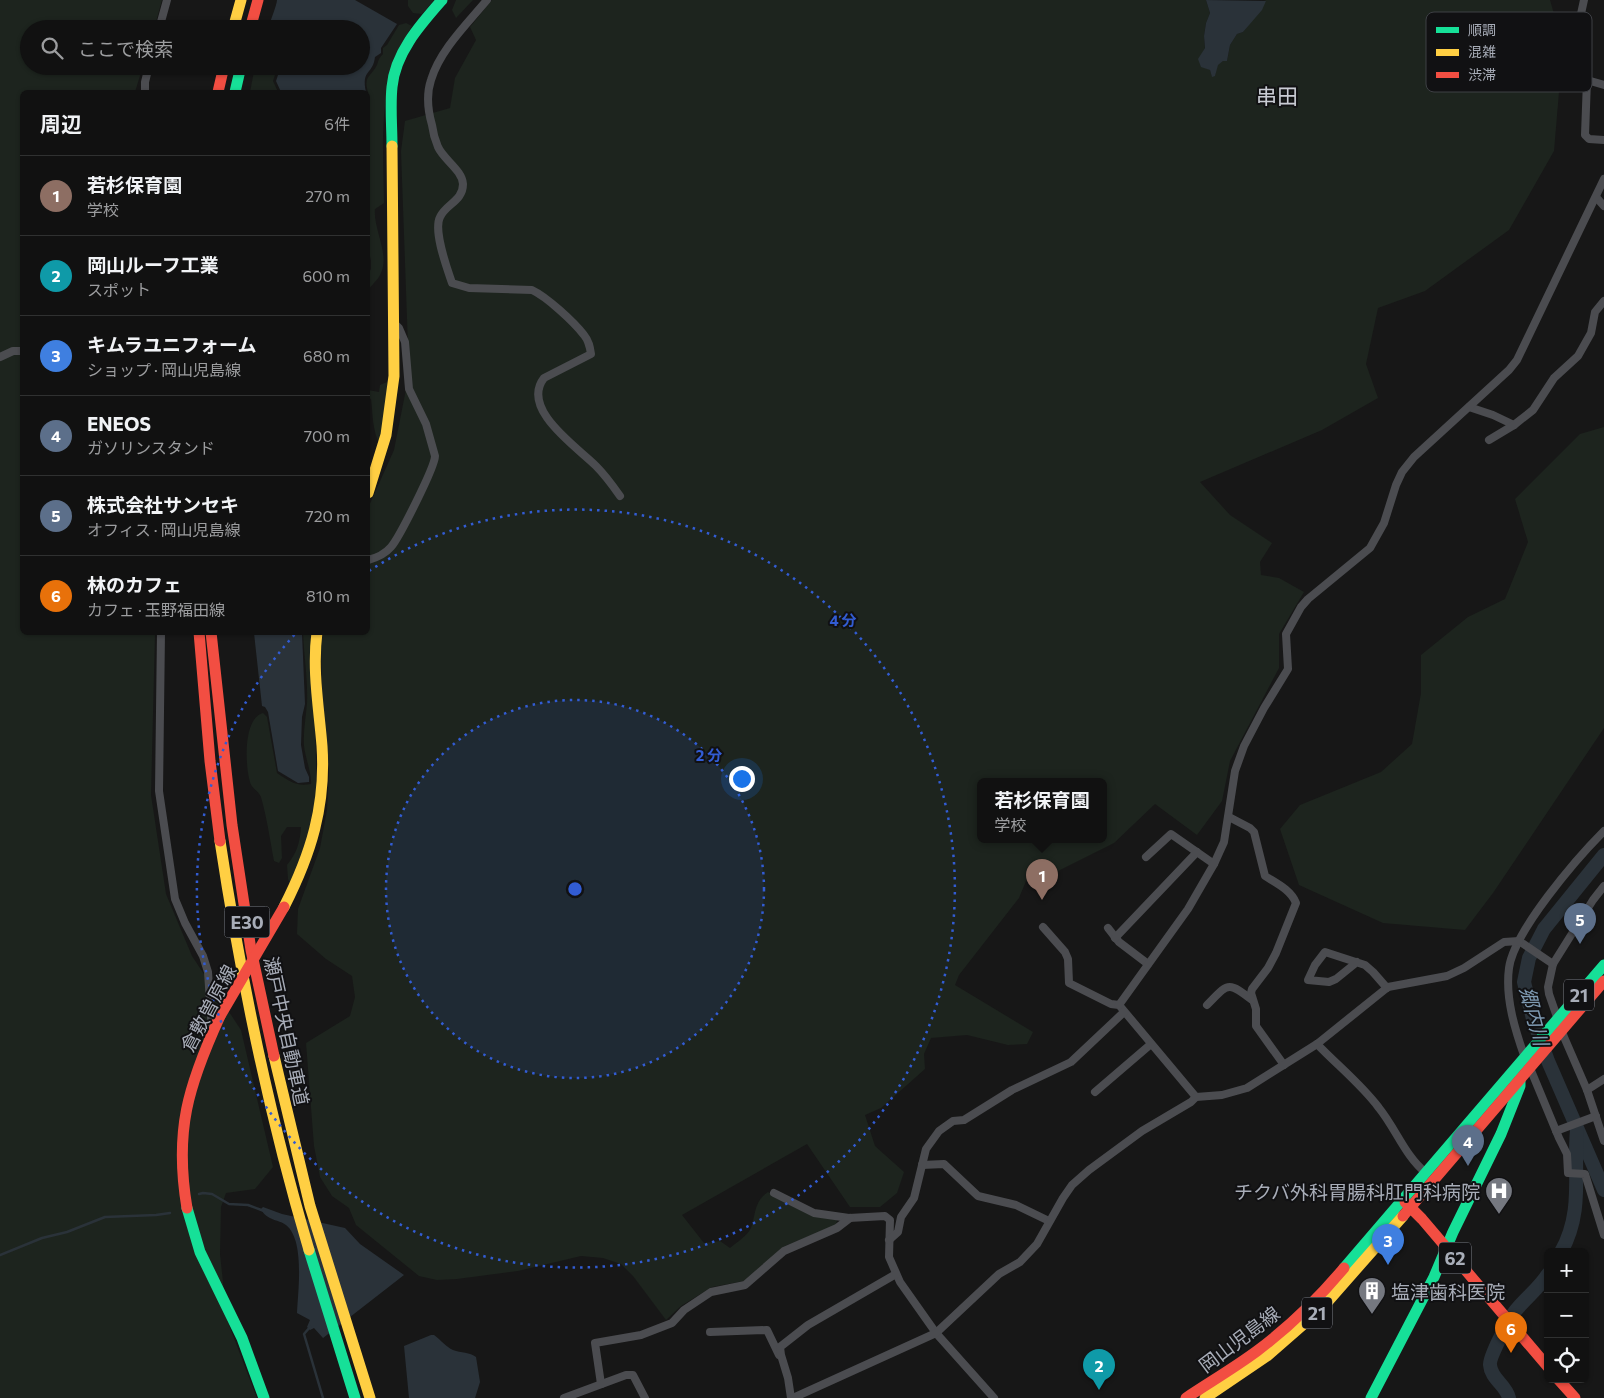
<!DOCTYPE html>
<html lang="ja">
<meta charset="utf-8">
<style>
body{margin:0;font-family:Commissioner,"Noto Sans JP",sans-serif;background:#1e1f1f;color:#f1f3f6}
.controls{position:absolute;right:15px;bottom:15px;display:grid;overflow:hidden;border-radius:8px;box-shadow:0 1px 4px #0004}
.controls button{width:45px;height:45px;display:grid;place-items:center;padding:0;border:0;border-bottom:1px solid #303131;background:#111;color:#f1f3f6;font:25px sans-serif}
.you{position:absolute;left:741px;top:778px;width:18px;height:18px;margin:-12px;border:4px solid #fff;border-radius:50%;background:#1a73e8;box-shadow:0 0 0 8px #1a73e833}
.badge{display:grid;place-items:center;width:32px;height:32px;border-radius:50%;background:#757880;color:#fff;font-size:16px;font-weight:700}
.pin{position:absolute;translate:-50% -41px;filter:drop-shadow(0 1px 2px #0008)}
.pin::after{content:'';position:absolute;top:26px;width:18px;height:15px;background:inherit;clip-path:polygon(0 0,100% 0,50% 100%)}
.popup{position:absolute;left:977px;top:778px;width:130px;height:65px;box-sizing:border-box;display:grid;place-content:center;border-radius:8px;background:#111;filter:drop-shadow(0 1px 4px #0005);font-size:16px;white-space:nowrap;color:#9c9d9f}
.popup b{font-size:19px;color:#f1f3f6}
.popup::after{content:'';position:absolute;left:50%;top:100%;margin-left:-10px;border:10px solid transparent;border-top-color:#111}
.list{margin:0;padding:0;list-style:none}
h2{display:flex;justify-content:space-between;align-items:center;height:65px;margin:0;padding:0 20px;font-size:21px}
h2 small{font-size:16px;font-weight:400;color:#9c9d9f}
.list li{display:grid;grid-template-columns:32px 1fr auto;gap:15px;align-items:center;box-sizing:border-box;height:80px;padding:0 20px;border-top:1px solid #303131}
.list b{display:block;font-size:19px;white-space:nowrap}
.list p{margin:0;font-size:16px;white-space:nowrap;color:#9c9d9f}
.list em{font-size:16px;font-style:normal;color:#9c9d9f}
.icon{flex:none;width:28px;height:28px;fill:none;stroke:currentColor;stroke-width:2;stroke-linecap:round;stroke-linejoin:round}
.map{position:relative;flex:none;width:1604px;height:1398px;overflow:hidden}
.search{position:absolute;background:#111;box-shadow:0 1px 4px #0004;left:20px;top:20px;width:350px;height:55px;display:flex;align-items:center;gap:12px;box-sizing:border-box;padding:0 18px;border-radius:28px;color:#9c9d9f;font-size:19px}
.panel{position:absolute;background:#111;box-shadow:0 1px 4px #0004;left:20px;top:90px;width:350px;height:545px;border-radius:8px}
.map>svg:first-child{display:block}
.green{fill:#1d241e;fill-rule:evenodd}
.water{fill:#2a3239}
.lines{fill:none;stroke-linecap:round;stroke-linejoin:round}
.stream{stroke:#2a3239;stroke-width:2.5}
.river{stroke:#2a3239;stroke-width:14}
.street{stroke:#4b4c50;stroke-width:8}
.fast{stroke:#16e098;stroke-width:11}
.slow{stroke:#ffcf43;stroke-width:11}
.jam{stroke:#f24e42;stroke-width:11}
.jam-bridge{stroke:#f24e42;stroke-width:11}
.ring{fill:none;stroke:#325cd3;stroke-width:2.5;stroke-dasharray:2.5 5}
.labels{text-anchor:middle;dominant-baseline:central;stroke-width:4;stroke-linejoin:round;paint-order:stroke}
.shield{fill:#111113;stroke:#7b7e86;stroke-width:1}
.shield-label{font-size:18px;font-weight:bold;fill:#a8adb8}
.street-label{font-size:19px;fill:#a8adb8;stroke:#111113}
.poi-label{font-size:19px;fill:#a8adb8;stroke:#111113;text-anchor:end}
.water-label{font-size:20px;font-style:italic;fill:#7f9bb3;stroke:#111113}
.quarter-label{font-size:21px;fill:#c9ccd4;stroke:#111113}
.key{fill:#111113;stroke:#3e4045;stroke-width:1}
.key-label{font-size:14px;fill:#a8adb8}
.centre{fill:#325cd3;stroke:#111113;stroke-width:2.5}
.ring-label{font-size:15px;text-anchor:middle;font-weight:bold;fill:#325cd3;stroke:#111113;stroke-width:4;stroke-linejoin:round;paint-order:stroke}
</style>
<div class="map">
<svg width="1604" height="1398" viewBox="0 0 1604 1398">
<rect width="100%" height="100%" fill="#171717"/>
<!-- green -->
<g class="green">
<path d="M 0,0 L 162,0 L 154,29 L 29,29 L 29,66 L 143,66 L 135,92 L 22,92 L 22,632 L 155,633 L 151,795 L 166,894 L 192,956 L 241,1030 L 273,1167 L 255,1189 L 226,1193 L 221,1207 L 220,1254 L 227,1320 L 257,1398 L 0,1398 Z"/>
<path d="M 408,0 L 434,0 L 422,14 L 413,13 L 408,6 Z"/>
<path d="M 456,0 L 473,0 L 456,18 L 452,10 Z"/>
<path d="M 492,0 L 1206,0 L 1210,13 L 1206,23 L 1204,36 L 1205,48 L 1202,55 L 1205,67 L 1210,70 L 1212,76 L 1215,76 L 1217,65 L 1223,61 L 1227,61 L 1230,45 L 1237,34 L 1243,32 L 1266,1 L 1264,0 L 1550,0 L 1563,45 L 1554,151 L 1509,230 L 1425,291 L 1378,308 L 1366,364 L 1378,398 L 1322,430 L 1200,482 L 1230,515 L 1272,543 L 1260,562 L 1261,575 L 1279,578 L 1304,592 L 1279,634 L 1279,668 L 1230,761 L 1222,801 L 1197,835 L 1155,804 L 1114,843 L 1056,872 L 1026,881 L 1019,898 L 959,975 L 955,985 L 1033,1032 L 1027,1044 L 1008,1045 L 967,1035 L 931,1038 L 924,1054 L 925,1069 L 881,1108 L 865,1115 L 875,1146 L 904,1172 L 897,1193 L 880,1207 L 850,1207 L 807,1144 L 682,1215 L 704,1243 L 720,1241 L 730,1248 C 737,1242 747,1236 751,1228 C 756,1214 754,1201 768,1192 L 786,1203 L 813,1216 L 837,1220 L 836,1225 L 783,1247 L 744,1281 L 712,1287 L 681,1306 L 666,1320 L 633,1276 L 621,1264 L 603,1258 L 581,1256 L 518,1271 L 457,1279 L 437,1280 L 419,1276 L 356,1225 L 349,1208 L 332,1196 L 320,1177 L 314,1146 L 306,1043 L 350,1016 L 355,997 L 352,976 L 326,959 L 297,934 L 298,909 L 320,848 L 327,810 L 329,773 L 322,693 L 321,644 L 323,633 L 368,632 L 368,508 L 394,450 L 409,374 L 401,151 L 405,121 L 450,108 L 455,78 L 476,40 L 470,27 ZM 981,781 L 1103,781 L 1103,839 L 981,839 Z"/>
<path d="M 406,23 L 412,26 C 377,80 383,142 384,203 L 375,209 C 373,230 391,255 380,275 C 377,281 371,285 368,291 L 368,274 L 371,269 L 371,261 L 368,247 L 368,92 C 363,76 371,77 377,65 C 379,59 379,58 383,54 L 383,48 L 387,45 L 399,25 Z"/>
<path d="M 255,66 L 271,66 L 276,72 L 273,81 L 278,92 L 250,92 Z"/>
<path d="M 387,382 L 387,401 L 380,444 C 372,431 373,414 371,399 L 368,398 L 368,390 L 379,392 L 380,385 Z"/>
<path d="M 1604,427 L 1604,728 L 1493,893 L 1465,930 L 1383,923 L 1299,885 L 1280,829 L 1300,805 L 1381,772 L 1412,744 L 1421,693 L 1421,655 L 1468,617 L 1505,599 L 1528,542 L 1515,499 L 1580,434 Z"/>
<path d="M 303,633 L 313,633 L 317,803 L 305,856 L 290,884 L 288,879 L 287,865 C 297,853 300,842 301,827 L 287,827 L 281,836 L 282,858 L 279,863 L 274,861 C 270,840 267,818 261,797 C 259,791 251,788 250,782 C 245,766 243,718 263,713 L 267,717 L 277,773 C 289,781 296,787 311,784 C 312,775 305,756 304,746 C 303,731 306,717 307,703 C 308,680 304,655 303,633 Z"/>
</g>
<!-- water -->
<g class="water">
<path d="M 277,0 L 355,0 L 397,24 L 381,48 L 381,53 L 375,57 C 373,75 361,69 366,92 L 281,92 L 276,81 L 279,72 L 274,66 L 361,66 L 361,29 L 268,29 C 270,21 277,5 277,0 Z"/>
<path d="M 1206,0 L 1266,1 L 1262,10 L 1243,32 L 1237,34 L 1230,45 L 1227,61 L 1223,61 L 1218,65 L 1215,76 L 1212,77 L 1210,70 L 1201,67 L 1198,59 L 1205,48 L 1204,36 L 1206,23 L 1210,13 Z"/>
<path d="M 254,633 L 302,633 L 305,704 L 302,717 L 301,745 L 305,768 L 309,777 L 309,782 L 298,783 L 278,771 L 268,712 L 265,707 L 262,706 Z"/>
<path d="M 263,1207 L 282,1214 L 345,1228 L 360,1244 L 404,1275 L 323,1338 L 314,1328 L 310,1330 L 307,1327 L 310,1320 L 297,1313 C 298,1291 305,1240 286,1225 C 278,1219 267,1221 261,1209 Z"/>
<path d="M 431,1335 L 434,1335 C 441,1340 446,1347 453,1350 C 461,1353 470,1352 476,1357 L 480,1382 L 475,1398 L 409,1398 L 404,1346 Z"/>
</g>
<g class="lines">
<!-- stream -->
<g class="stream">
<path d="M 199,1194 L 203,1193 L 212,1194 L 229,1204 L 248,1205 L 264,1211"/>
<path d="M 0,1255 L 42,1238 L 67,1232 L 105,1217 L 156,1215 L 170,1213"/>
<path d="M 310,1327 L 304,1334 L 323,1398"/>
</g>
<!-- river -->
<g class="river">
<path d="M 1604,855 L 1544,929 L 1529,958 L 1524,982 L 1533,1019 L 1548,1061 L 1604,1190"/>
<path d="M 1561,1252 C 1584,1211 1573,1173 1577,1129"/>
<path d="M 1509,1398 C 1506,1385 1491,1379 1490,1365 C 1489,1357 1511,1315 1517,1309 C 1527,1297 1539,1288 1548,1274"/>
</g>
<!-- street -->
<g class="street">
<path d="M 487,0 C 467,24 440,50 431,80 C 426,95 428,111 432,125 C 433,133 435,140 438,147 C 444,160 462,170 463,184 C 463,201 446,204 440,217 C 433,231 447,268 452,283 L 469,288 L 532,290 C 547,297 574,322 584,335 C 589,341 590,347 591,354 L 544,378 C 520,409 577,447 596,466 C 605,475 613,486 620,496"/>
<path d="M 1584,0 L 1569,69 L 1587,80 L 1585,135 L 1589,139 L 1604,140"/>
<path d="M 159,29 L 167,0"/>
<path d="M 1587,80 L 1604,85"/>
<path d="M 145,92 L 145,82 L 149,66"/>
<path d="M 1596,197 L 1604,206"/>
<path d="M 0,357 L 13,351 L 22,351"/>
<path d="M 1469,407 L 1493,415 L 1514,425"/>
<path d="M 1489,440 L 1514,425 L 1533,410 L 1554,378 L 1578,356 L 1591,333 L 1595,312 L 1604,301"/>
<path d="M 368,560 C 376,558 385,554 391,547 C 399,538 435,467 435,456 L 426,424 L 409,389 L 405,342 L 399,328 L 393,322"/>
<path d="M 161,632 L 159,791 L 175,899 L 185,923 L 203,956 L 208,972 L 212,1032"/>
<path d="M 1229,817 L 1250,828 L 1254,832 L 1265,876 C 1276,883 1291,890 1296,903 L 1276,953 L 1268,968 L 1252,989 L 1251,993 L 1256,1009 L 1256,1026 L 1284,1065"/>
<path d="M 1146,857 L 1171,834 L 1214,864"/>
<path d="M 1604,886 L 1593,900 L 1553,964 L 1548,987 L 1549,994 L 1564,1037 L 1587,1090 L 1604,1141"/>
<path d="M 1043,927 L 1065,952 L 1068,959 L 1069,983 L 1111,1004 L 1119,1005 L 1196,1097"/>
<path d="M 1108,928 L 1119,942 L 1148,964"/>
<path d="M 1115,938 L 1197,852"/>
<path d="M 1519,941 L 1553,964"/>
<path d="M 1357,962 L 1336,979 L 1329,982 L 1308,980 L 1315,965 L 1325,952 L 1365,965 L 1373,972 L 1387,988"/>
<path d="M 1119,1005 L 1188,909 L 1214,864 L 1224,842 L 1235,771 L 1244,746 L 1264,708 L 1288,669 L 1286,634 L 1301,607 L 1308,599 L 1370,548 L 1384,523 L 1396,485 L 1402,472 L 1414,457 L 1509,370 L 1517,360 L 1604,179"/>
<path d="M 1207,1005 C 1228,984 1227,980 1252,1000"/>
<path d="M 1317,1044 C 1337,1065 1362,1085 1379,1108 C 1396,1129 1405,1156 1426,1173"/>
<path d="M 1525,1058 C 1515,1030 1505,998 1509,968 C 1514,931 1577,858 1604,831"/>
<path d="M 1530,1068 L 1559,1138 L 1567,1154 L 1568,1173 L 1585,1174 L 1604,1235"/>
<path d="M 1587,1090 L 1604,1079"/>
<path d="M 1095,1092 L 1151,1044"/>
<path d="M 1556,1131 L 1596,1116"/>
<path d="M 922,1165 L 944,1164 L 978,1196 L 1016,1205 L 1049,1221"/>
<path d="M 774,1193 L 814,1213 L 849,1218 L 885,1216 L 890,1220 L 889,1257 L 900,1282 L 936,1333 L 994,1398"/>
<path d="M 889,1240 L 898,1232 L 901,1217 L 914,1198 L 926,1149 L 939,1131 L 953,1121 L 964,1120 L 1012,1090 L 1071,1062 L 1124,1012"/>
<path d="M 710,1332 L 767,1330 L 779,1355"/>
<path d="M 601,1384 L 595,1343 L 641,1335 L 672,1323 L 684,1310 L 711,1292 L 745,1285 L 784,1251 L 837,1228 L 850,1218"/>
<path d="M 564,1398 L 626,1375 L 633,1375 L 645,1398"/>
<path d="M 791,1398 L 788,1378 L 781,1355 L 780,1347 L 808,1325 L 896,1274"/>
<path d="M 793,1398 L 936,1333 L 999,1274 L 1020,1262 L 1037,1244 L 1063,1198 L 1072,1185 L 1089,1170 L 1142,1131 L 1191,1102 L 1196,1097 L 1222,1095 L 1247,1088 L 1317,1044 L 1388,987 L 1447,976 L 1464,968 L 1504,942 L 1519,941"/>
</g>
<!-- fast -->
<g class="fast">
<path d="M 235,92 L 241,66"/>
<path d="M 392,146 C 392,127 390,106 392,87 C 395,53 420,25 442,0"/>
<path d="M 187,1208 L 200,1252 L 242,1338 L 264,1398"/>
<path d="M 309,1250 L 355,1398"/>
<path d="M 1344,1268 L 1604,965"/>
<path d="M 1371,1398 L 1434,1277 L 1453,1232 L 1501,1134 L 1520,1086 L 1520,1080"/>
</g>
<!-- slow -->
<g class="slow">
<path d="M 233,29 L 241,0"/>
<path d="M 368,493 L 386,435 L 394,376 L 392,146"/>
<path d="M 220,841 C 241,979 269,1116 309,1250"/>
<path d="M 284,907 C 311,854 326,806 322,746 C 319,708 312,671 317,632"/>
<path d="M 274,1056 L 310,1206 L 370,1398"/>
<path d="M 1205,1398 L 1267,1356 L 1322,1308 L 1403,1216"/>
</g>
<!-- jam -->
<g class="jam">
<path d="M 250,29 L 258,0"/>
<path d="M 218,92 L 224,66"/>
<path d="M 199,632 L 210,761 L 220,841"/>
<path d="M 211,632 L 232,825 L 251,950 L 274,1056"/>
<path d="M 1405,1202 L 1422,1219 L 1548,1367"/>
<path d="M 187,1208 C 174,1131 188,1086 220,1016"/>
<path d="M 1403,1216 L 1604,981"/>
<path d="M 1558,1379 L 1575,1398"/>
<path d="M 1186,1398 C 1210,1382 1234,1368 1257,1351 C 1289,1327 1318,1299 1344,1268"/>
</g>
<!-- jam-bridge -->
<path class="jam-bridge" d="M 220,1016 L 284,907"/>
</g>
<!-- distance rings -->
<circle cx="575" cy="889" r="189" fill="#325cd3" fill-opacity=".12"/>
<g class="ring">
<circle cx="575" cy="889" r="189"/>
<path d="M369 571A379 379 0 1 1 296 633"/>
</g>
<!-- icons -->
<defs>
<symbol id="hospital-pin" viewBox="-11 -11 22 30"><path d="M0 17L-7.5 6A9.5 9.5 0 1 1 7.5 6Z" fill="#757880" stroke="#111113"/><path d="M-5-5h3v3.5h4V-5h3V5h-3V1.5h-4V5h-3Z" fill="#fff"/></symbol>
<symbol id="building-pin" viewBox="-11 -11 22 30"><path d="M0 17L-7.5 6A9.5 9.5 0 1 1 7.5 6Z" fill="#757880" stroke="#111113"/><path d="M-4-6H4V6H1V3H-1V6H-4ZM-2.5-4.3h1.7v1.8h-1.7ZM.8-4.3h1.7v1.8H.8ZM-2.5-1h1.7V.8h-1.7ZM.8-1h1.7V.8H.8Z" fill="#fff"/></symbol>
</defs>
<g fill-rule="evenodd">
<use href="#hospital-pin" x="1483" y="1175" width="32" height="43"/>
<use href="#building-pin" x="1356" y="1275" width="32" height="43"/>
</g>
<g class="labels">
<!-- shield labels -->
<g class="shield">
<rect x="224.5" y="906.5" width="45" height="31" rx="4"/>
<rect x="1564" y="979.5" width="30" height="31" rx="4"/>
<rect x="1439" y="1242.5" width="32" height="31" rx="4"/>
<rect x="1302" y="1297.5" width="30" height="31" rx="4"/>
</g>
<g class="shield-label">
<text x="247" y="922">E30</text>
<text x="1579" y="995">21</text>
<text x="1455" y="1258">62</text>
<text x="1317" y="1313">21</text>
</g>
<!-- street labels -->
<g class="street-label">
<text transform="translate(208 1008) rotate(-62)">倉敷曽原線</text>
<text transform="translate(287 1031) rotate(78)">瀬戸中央自動車道</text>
<text transform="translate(1239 1339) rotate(-37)">岡山児島線</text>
</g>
<!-- poi labels -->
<g class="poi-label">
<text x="1480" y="1191">チクバ外科胃腸科肛門科病院</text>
<text x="1391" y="1291" text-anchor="start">塩津歯科医院</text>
</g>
<!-- water labels -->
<g class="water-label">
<text transform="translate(1535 1016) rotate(75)">郷内川</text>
</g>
<!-- quarter labels -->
<g class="quarter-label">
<text x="1277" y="95">串田</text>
</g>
</g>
<!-- legend -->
<rect x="1426" y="12" width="166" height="80" rx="8" class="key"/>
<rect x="1436" y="27" width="23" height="6" fill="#16e098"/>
<rect x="1436" y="49" width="23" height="7" fill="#ffcf43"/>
<rect x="1436" y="72" width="23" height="6" fill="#f24e42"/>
<g class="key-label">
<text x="1468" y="35">順調</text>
<text x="1468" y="57">混雑</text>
<text x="1468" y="80">渋滞</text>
</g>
<circle cx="575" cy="889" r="8" class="centre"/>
<g class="ring-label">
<text x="843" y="626">4 分</text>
<text x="709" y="761">2 分</text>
</g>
</svg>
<div class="controls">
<button>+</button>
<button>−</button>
<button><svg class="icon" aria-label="locate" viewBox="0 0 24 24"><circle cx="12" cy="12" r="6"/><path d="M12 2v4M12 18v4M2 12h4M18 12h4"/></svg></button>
</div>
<div class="you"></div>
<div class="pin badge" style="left:1042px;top:900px;background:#8d6e63">1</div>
<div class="popup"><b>若杉保育園</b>学校</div>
<div class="pin badge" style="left:1099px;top:1390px;background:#0f9aa8">2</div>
<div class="pin badge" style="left:1388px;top:1265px;background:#3f7fe0">3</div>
<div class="pin badge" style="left:1468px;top:1166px;background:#5c6f8a">4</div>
<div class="pin badge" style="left:1580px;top:944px;background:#5c6f8a">5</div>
<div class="pin badge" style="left:1511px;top:1353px;background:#e8710a">6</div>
<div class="search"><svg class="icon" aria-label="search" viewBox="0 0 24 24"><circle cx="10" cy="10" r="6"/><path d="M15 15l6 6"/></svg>ここで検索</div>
<section class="panel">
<h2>周辺<small>6件</small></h2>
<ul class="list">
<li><span class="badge" style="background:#8d6e63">1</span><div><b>若杉保育園</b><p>学校</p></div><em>270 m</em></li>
<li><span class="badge" style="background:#0f9aa8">2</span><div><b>岡山ルーフ工業</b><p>スポット</p></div><em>600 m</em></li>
<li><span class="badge" style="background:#3f7fe0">3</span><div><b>キムラユニフォーム</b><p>ショップ · 岡山児島線</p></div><em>680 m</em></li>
<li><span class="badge" style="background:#5c6f8a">4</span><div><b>ENEOS</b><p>ガソリンスタンド</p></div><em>700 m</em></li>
<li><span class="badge" style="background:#5c6f8a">5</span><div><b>株式会社サンセキ</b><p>オフィス · 岡山児島線</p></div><em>720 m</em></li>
<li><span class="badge" style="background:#e8710a">6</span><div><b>林のカフェ</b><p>カフェ · 玉野福田線</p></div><em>810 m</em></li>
</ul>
</section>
</div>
